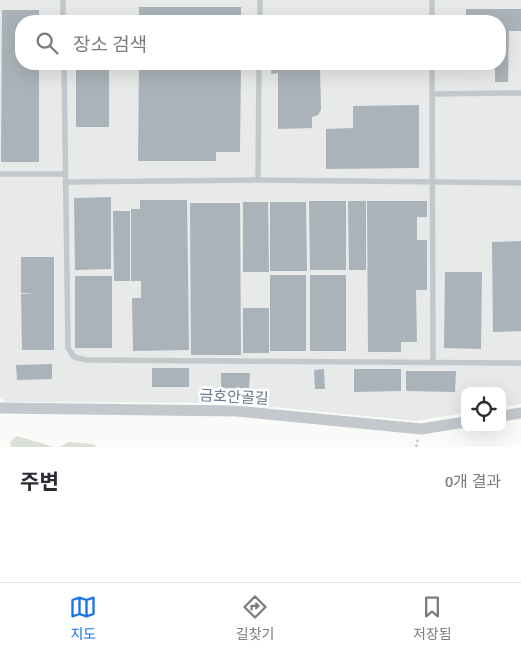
<!DOCTYPE html>
<html lang="ko">
<meta charset="utf-8">
<style>
body{margin:0;font-family:Signika,"Noto Sans KR",sans-serif;background:#f7f7f7;color:#2b2b33}
.controls{position:absolute;right:15px;bottom:15px;display:grid;overflow:hidden;border-radius:10px;box-shadow:0 5px 20px #0002}
.controls button{width:45px;height:45px;display:grid;place-items:center;padding:0;border:0;border-bottom:1px solid #e1e1e2;background:#fff;color:#2b2b33;font:25px sans-serif}
.list{margin:0;padding:0;list-style:none}
h2{display:flex;justify-content:space-between;align-items:center;height:65px;margin:0;padding:0 20px;font-size:21px}
h2 small{font-size:16px;font-weight:400;color:#7c7c81}
.icon{flex:none;width:28px;height:28px;fill:none;stroke:currentColor;stroke-width:2;stroke-linecap:round;stroke-linejoin:round}
.map{position:relative;flex:none;width:521px;height:447px;overflow:hidden}
.search{position:absolute;background:#fff;box-shadow:0 5px 20px #0002;left:15px;right:15px;top:15px;height:55px;display:flex;align-items:center;gap:12px;box-sizing:border-box;padding:0 18px;border-radius:20px;color:#7c7c81;font-size:19px}
.sheet{height:135px;background:#fff}
nav{display:flex;justify-content:space-around;align-items:center;box-sizing:border-box;height:70px;border-top:1px solid #e1e1e2;background:#fff;font-size:14px;color:#7c7c81}
nav a{display:grid;justify-items:center;gap:2px}
nav .on{color:#1a73e8}
.map>svg:first-child{display:block}
.built{fill:#e8e9e9;fill-rule:evenodd}
.green{fill:#dadfd7}
.building{fill:#aab3b9}
.lines{fill:none;stroke-linecap:round;stroke-linejoin:round}
.path{stroke:#bbbfc2;stroke-width:2;stroke-dasharray:2.5 2.5;stroke-linecap:butt}
.service{stroke:#c3c8cc;stroke-width:5.5}
.minor{stroke:#c3c8cc;stroke-width:11}
.labels{text-anchor:middle;dominant-baseline:central;stroke-width:5;stroke-linejoin:round;paint-order:stroke}
.street-label{font-size:15px;fill:#657683;stroke:#fff}
</style>
<div class="map">
<svg width="521" height="447" viewBox="0 0 521 447">
<rect width="100%" height="100%" fill="#fafaf8"/>
<!-- built -->
<path class="built" d="M 0,0 L 521,0 L 521,404 L 502,407 L 502,391 L 465,391 L 465,413 L 416,421 L 231,403 L 6,402 L 0,398 ZM 21,21 L 500,21 L 500,64 L 21,64 Z"/>
<!-- green -->
<g class="green">
<path d="M 17,436 L 54,447 L 11,447 L 10,442 Z"/>
<path d="M 69,442 L 93,444 L 97,447 L 60,447 Z"/>
</g>
<!-- building -->
<g class="building">
<rect x="139" y="7" width="102" height="14"/>
<path d="M 466,9 L 521,9 L 521,31 L 509,31 L 508,82 L 495,82 L 495,64 L 500,64 L 500,21 L 466,21 Z"/>
<path d="M 2,10 L 39,10 L 39,21 L 21,21 L 21,64 L 39,64 L 39,162 L 1,162 Z"/>
<rect x="76" y="64" width="33" height="63"/>
<path d="M 139,64 L 241,64 L 240,152 L 216,152 L 216,161 L 138,161 Z"/>
<path d="M 272,64 L 314,64 L 320,67 L 321,110 L 318,115 L 312,117 L 312,128 L 278,129 L 278,73 L 271,74 Z"/>
<path d="M 419,105 L 419,168 L 326,169 L 326,129 L 353,128 L 353,106 Z"/>
<path d="M 111,197 L 111,269 L 75,270 L 74,198 Z"/>
<path d="M 140,200 L 187,200 L 189,350 L 133,351 L 132,298 L 141,298 L 141,281 L 131,281 L 131,209 L 140,209 Z"/>
<path d="M 309,201 L 346,201 L 346,270 L 310,270 Z"/>
<path d="M 348,201 L 366,201 L 366,270 L 349,270 Z"/>
<path d="M 367,201 L 427,201 L 427,217 L 417,217 L 417,240 L 427,240 L 427,290 L 416,290 L 417,342 L 401,342 L 401,352 L 368,352 Z"/>
<path d="M 243,202 L 268,202 L 269,272 L 243,272 Z"/>
<path d="M 270,202 L 306,202 L 307,271 L 270,271 Z"/>
<path d="M 190,203 L 240,203 L 241,355 L 191,355 Z"/>
<path d="M 113,211 L 130,211 L 130,281 L 114,281 Z"/>
<path d="M 521,241 L 521,331 L 493,332 L 492,242 Z"/>
<path d="M 21,257 L 54,257 L 54,350 L 22,350 L 21,294 L 37,294 L 21,293 Z"/>
<path d="M 445,272 L 482,272 L 481,349 L 444,348 Z"/>
<rect x="270" y="275" width="36" height="76"/>
<rect x="310" y="275" width="36" height="76"/>
<rect x="75" y="276" width="37" height="72"/>
<rect x="243" y="308" width="26" height="45"/>
<path d="M 52,364 L 52,379 L 17,380 L 16,365 Z"/>
<rect x="152" y="368" width="37" height="19"/>
<path d="M 324,369 L 325,389 L 315,389 L 314,370 Z"/>
<path d="M 354,369 L 401,369 L 401,391 L 354,392 Z"/>
<path d="M 406,371 L 456,371 L 455,392 L 406,391 Z"/>
<path d="M 221,373 L 250,373 L 249,389 L 221,388 Z"/>
</g>
<g class="lines">
<!-- path -->
<path class="path" d="M 416,447 L 418,439"/>
<!-- service -->
<g class="service">
<path d="M 63,0 L 63,21"/>
<path d="M 432,0 L 432,21"/>
<path d="M 260,21 L 260,0"/>
<path d="M 64,64 L 68,348 L 74,357 L 86,360 L 521,363"/>
<path d="M 432,64 L 433,362"/>
<path d="M 432,94 L 521,93"/>
<path d="M 0,174 L 65,174"/>
<path d="M 258,180 L 259,64"/>
<path d="M 65,182 L 258,180 L 521,183"/>
</g>
<!-- minor -->
<g class="minor">
<path d="M 0,408 L 236,411 L 421,429 L 465,422"/>
<path d="M 502,416 L 521,413"/>
</g>
</g>
<g class="labels">
<!-- street labels -->
<g class="street-label">
<text transform="translate(234 397) rotate(3)">금호안골길</text>
</g>
</g>
</svg>
<div class="controls">
<button><svg class="icon" aria-label="locate" viewBox="0 0 24 24"><circle cx="12" cy="12" r="6"/><path d="M12 2v4M12 18v4M2 12h4M18 12h4"/></svg></button>
</div>
<div class="search"><svg class="icon" aria-label="search" viewBox="0 0 24 24"><circle cx="10" cy="10" r="6"/><path d="M15 15l6 6"/></svg>장소 검색</div>
</div>
<section class="sheet">
<h2>주변<small>0개 결과</small></h2>
<ul class="list">
</ul>
</section>
<nav>
<a class="on"><svg class="icon" aria-label="map" viewBox="0 0 24 24"><path d="M3 6l6-2 6 2 6-2v14l-6 2-6-2-6 2zM9 4v14M15 6v14"/></svg>지도</a>
<a><svg class="icon" aria-label="directions" viewBox="0 0 24 24"><path d="M12 3l9 9-9 9-9-9zM9 14v-3h6M13 9l2 2-2 2"/></svg>길찾기</a>
<a><svg class="icon" aria-label="saved" viewBox="0 0 24 24"><path d="M7 4h10v16l-5-4-5 4z"/></svg>저장됨</a>
</nav>
